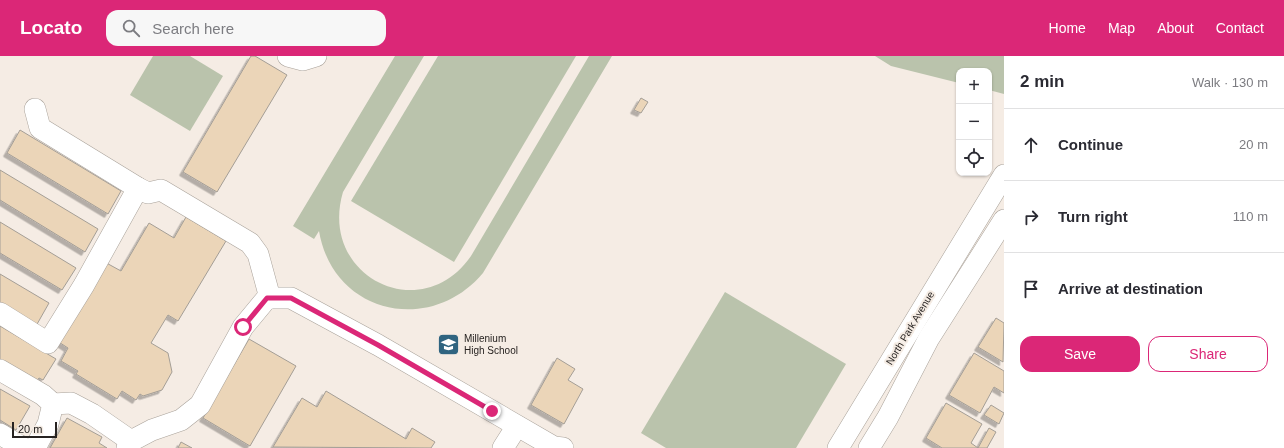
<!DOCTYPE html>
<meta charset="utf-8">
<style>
body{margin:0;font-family:Helvetica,sans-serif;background:#f7f7f7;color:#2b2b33}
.controls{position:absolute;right:12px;top:12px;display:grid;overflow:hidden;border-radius:8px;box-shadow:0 1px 3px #0004}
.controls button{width:36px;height:36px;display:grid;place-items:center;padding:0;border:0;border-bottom:1px solid #e1e1e2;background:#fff;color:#2b2b33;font:20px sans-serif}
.scale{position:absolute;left:12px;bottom:10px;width:45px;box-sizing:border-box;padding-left:4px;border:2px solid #272321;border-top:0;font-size:11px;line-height:14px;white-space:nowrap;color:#272321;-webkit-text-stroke:3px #f5ece4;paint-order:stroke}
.stop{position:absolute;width:12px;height:12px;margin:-9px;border:3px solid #db2777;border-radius:50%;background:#fff}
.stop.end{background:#db2777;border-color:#fff;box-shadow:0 1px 4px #0008}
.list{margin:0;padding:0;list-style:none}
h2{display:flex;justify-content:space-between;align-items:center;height:52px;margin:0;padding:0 16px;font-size:17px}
h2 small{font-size:13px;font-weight:400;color:#7c7c81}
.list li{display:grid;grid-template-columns:26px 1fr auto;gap:12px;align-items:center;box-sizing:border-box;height:72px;padding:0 16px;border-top:1px solid #e1e1e2}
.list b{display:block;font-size:15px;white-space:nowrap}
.list em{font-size:13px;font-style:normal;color:#7c7c81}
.actions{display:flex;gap:8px;padding:12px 16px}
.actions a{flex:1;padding:9px 0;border:1px solid #db2777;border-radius:12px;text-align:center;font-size:14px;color:#db2777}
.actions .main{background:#db2777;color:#fff}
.icon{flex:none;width:22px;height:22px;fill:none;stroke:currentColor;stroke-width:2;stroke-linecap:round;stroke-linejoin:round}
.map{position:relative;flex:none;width:1004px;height:392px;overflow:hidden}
header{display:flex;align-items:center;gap:24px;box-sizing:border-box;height:56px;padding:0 20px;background:#db2777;color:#fff}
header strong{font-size:19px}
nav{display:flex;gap:22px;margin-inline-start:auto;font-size:14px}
.search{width:280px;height:36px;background:#f7f7f7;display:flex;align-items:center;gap:10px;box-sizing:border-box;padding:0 14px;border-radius:12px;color:#7c7c81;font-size:15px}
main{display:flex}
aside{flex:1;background:#fff}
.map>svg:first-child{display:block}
.green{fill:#bac3ac}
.building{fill:#ebd5b8;stroke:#a49e96;filter:url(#shadow)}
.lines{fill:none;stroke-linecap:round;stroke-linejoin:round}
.minor-casing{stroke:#a9a29a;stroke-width:22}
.minor{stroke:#fff;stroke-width:21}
.route{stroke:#db2777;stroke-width:5}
.labels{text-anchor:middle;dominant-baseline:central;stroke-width:4;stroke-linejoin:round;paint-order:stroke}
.street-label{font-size:10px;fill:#272321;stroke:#f5ece4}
.poi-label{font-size:10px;fill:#272321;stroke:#f5ece4;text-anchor:start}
</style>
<header>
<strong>Locato</strong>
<div class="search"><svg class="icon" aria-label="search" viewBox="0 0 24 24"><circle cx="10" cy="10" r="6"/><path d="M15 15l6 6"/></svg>Search here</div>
<nav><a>Home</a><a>Map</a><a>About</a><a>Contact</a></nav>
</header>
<main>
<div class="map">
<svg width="1004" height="392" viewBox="0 0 1004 392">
<defs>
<filter id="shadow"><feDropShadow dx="-3.5" dy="3.5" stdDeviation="0" flood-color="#0004"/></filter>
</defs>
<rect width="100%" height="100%" fill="#f5ece4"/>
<!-- green -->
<g class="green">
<path d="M 153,0 L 190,0 L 223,20 L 190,75 L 130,39 Z"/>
<path d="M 395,0 L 424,0 L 343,136 C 318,220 421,272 471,200 L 589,0 L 612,0 L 483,217 C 430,280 333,258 319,175 L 314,183 L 293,170 Z"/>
<path d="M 438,0 L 576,0 L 454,206 L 351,145 Z"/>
<path d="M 875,0 L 1004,0 L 1004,38 L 989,34 L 989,15 L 959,15 L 959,27 L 891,10 Z"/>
<path d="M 725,236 L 846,308 L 796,392 L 666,392 L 641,377 Z"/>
</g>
<!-- building -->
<g class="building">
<path d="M 251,0 L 255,0 L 287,19 L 217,136 L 183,116 Z"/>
<path d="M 641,42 L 648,46 L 641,57 L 634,54 Z"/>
<path d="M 20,74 L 121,135 L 108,158 L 7,97 Z"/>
<path d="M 0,114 L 98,173 L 85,196 L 0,144 Z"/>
<path d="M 186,161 L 226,185 L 178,265 L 168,259 L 151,287 L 168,297 L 172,316 L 162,334 L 143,340 L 140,338 L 136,344 L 122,335 L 117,343 L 76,318 L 78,315 L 61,305 L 68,292 L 54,283 L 101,204 L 121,215 L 149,167 L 174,182 Z"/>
<path d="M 0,166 L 76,212 L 62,234 L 0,197 Z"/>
<path d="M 0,218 L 49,247 L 36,270 L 0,249 Z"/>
<path d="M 996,262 L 1004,267 L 1003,306 L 978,291 Z"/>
<path d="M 0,270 L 56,303 L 43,324 L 39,322 L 36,326 L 0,304 Z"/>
<path d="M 249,283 L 296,310 L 250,390 L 203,362 Z"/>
<path d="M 974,297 L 1004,315 L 1004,337 L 994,331 L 980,357 L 949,339 Z"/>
<path d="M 557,302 L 575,313 L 568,324 L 583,333 L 564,368 L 531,349 Z"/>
<path d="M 0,333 L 30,350 L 16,374 L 0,364 Z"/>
<path d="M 326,335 L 406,383 L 412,372 L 435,386 L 431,392 L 273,391 L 302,342 L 317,351 Z"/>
<path d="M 946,347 L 982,368 L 971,387 L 978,392 L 989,372 L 996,376 L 987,392 L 942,392 L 926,382 Z"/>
<path d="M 991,349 L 1004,357 L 999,368 L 984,359 Z"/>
<path d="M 67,362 L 102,381 L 99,387 L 107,392 L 50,392 Z"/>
<path d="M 181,386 L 192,392 L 178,392 Z"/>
</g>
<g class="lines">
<defs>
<g id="minor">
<path d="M 288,0 L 303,4 L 316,0"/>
<path d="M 138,132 L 148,137 L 161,134 L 250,187 L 258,198 L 270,242"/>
<path d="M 0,257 L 48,287 L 84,229 L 138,132 L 40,72 L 35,53"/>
<path d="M 0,314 L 43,339 L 53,348 L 48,368 L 35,392"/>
<path d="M 53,348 L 71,347 L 92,358 L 131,385"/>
<path d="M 0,378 L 22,391"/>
<path d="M 127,392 L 131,385 L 152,374 L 181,364 L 200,349 L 243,271 L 267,242 L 291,242 L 378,289 L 554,391 L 563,392"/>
<path d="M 503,392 L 517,370"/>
<path d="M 838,392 L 1004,119"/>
<path d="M 869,392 L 888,361 L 929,282 L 1004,164"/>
</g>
</defs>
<!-- minor casing -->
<use href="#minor" class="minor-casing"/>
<!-- minor -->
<use href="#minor" class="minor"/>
</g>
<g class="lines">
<!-- route -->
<path class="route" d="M 243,271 L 267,242 L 291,242 L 378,289 L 492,355"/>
</g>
<!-- icons -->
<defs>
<symbol id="school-square" viewBox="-11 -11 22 22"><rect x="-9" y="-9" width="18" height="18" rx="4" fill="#2f6480" stroke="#f5ece4"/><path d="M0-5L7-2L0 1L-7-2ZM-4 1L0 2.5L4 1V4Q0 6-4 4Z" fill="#fff"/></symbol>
</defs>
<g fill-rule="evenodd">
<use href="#school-square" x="436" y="276" width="25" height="25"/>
</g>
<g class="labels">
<!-- street labels -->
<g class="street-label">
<text transform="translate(910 272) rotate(-59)">North Park Avenue</text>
</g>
<!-- poi labels -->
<g class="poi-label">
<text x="464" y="282">Millenium<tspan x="464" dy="12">High School</tspan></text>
</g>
</g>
</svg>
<div class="controls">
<button>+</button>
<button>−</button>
<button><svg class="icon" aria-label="locate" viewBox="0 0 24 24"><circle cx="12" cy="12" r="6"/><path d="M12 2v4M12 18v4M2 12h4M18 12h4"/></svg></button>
</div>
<div class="scale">20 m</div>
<div class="stop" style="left:243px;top:271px"></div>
<div class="stop end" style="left:492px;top:355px"></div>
</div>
<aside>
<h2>2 min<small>Walk · 130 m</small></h2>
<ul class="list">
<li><svg class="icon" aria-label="ahead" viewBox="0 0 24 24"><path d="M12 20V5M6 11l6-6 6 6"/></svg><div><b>Continue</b></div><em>20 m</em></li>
<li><svg class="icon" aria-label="right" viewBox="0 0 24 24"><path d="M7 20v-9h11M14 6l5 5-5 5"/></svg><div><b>Turn right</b></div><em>110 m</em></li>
<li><svg class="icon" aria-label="arrive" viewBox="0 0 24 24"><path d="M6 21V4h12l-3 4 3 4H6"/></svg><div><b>Arrive at destination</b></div></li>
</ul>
<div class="actions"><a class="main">Save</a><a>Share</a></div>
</aside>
</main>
